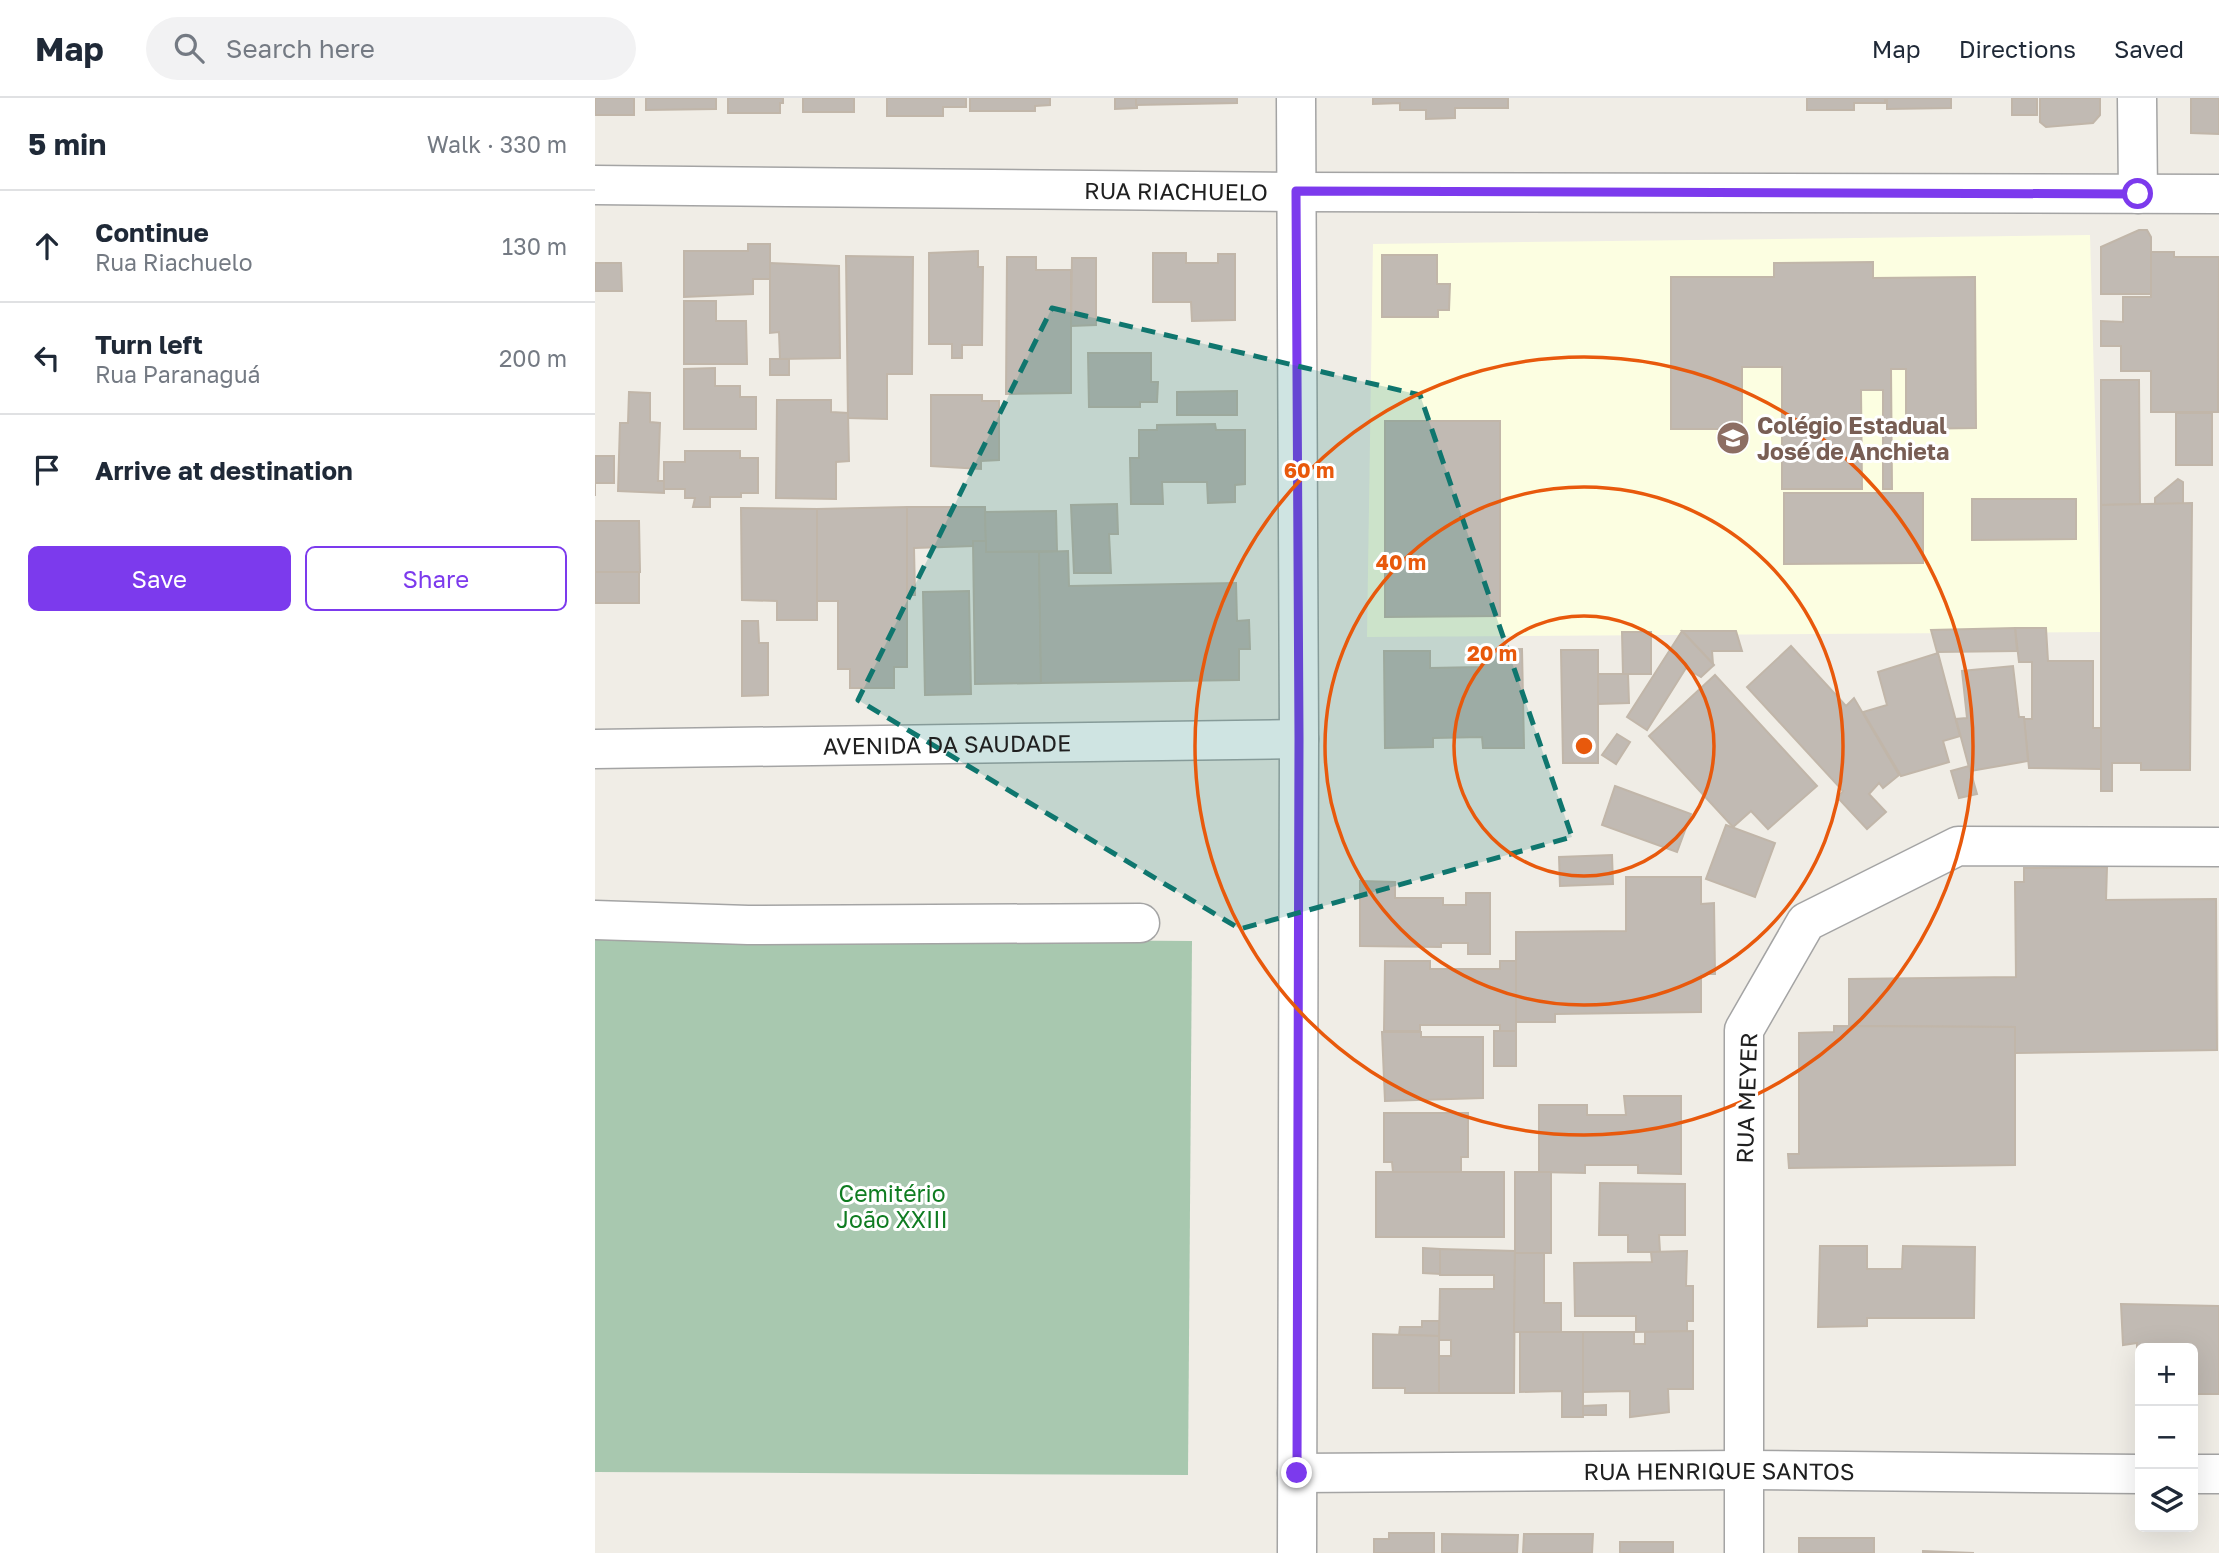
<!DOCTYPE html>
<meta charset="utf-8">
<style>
body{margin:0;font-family:"Golos Text",sans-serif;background:#f2f2f3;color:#1f2937}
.controls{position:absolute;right:21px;bottom:21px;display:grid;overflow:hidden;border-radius:10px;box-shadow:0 7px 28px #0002}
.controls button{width:63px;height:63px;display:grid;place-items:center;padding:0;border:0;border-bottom:2px solid #e0e1e3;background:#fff;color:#1f2937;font:35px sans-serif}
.stop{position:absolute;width:21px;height:21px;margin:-16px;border:5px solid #7c3aed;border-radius:50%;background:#fff}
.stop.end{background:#7c3aed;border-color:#fff;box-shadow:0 2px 7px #0008}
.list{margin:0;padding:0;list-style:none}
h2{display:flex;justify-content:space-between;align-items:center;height:91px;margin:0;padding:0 28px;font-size:30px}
h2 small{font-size:23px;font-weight:400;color:#747a83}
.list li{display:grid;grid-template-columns:46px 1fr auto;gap:21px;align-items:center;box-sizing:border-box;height:112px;padding:0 28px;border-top:2px solid #e0e1e3}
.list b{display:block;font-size:26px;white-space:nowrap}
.list p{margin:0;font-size:23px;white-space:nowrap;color:#747a83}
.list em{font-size:23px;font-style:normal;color:#747a83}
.actions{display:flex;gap:14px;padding:21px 28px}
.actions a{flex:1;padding:16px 0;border:2px solid #7c3aed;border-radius:10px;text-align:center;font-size:24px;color:#7c3aed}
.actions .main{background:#7c3aed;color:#fff}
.icon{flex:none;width:38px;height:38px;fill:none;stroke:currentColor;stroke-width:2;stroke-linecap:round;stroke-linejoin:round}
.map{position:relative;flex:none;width:1624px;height:1455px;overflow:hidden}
header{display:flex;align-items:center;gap:42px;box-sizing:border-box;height:98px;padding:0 35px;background:#fff;border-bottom:2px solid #e0e1e3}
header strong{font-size:33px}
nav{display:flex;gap:38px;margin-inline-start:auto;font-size:24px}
.search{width:490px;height:63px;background:#f2f2f3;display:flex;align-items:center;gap:18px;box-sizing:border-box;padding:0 24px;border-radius:38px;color:#747a83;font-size:26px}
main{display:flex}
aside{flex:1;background:#fff}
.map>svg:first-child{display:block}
.education{fill:#fcfee1}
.cemetery{fill:#a8c8af}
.building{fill:#c1bab3;stroke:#c1b6a9;stroke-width:2}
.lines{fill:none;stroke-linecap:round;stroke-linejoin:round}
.minor-casing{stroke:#a4a4a4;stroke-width:41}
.minor{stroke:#fff;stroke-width:38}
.route{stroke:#7c3aed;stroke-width:9}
.marked{fill:#0f766e;fill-opacity:0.2;stroke:#0f766e;stroke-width:5;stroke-dasharray:14 9;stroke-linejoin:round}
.ring{fill:none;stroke:#e8590c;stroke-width:3.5}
.labels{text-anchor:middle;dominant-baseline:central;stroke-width:6;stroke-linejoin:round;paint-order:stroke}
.street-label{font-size:23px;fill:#202020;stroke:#fff}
.education-label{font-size:23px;font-weight:bold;fill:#785e54;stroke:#fff;text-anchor:start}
.park-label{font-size:23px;fill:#0f7c21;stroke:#fff}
.centre{fill:#e8590c;stroke:#fff;stroke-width:3.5}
.ring-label{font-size:21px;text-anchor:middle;font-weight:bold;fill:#e8590c;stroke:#fff;stroke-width:6;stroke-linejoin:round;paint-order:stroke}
</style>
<header>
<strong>Map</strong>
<div class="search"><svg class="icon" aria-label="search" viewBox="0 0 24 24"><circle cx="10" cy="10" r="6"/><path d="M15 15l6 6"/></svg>Search here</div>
<nav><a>Map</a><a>Directions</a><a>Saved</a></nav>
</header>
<main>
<aside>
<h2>5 min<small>Walk · 330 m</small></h2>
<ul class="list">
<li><svg class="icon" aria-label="ahead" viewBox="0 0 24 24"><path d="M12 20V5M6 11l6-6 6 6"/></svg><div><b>Continue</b><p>Rua Riachuelo</p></div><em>130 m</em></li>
<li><svg class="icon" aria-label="left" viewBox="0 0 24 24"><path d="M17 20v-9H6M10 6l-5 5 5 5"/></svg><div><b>Turn left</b><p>Rua Paranaguá</p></div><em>200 m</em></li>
<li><svg class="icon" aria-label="arrive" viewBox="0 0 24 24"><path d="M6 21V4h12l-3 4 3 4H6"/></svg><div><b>Arrive at destination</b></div></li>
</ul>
<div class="actions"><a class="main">Save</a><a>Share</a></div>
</aside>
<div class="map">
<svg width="1624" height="1455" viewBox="0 0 1624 1455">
<rect width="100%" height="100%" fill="#f0ede6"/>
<!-- education -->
<path class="education" d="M 1495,137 L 1506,534 L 772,539 L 778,146 Z"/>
<!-- cemetery -->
<path class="cemetery" d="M 0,839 L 597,843 L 593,1377 L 0,1374 Z"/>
<!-- building -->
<g class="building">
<rect x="0" y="0" width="39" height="17"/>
<path d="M 51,0 L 121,0 L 121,11 L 51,12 Z"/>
<path d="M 133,0 L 188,0 L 188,5 L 185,5 L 185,15 L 133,15 Z"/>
<rect x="208" y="0" width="51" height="14"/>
<path d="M 292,0 L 371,0 L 371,9 L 348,9 L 348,18 L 292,18 Z"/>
<path d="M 375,0 L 455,0 L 455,7 L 440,8 L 440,13 L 375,13 Z"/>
<path d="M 520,0 L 542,0 L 542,10 L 520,11 Z"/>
<path d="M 541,0 L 642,0 L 642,5 L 541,7 Z"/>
<path d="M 778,0 L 913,0 L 913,10 L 860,10 L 860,20 L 831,21 L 831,12 L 805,12 L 805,5 L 778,6 Z"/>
<path d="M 1212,0 L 1290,0 L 1290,5 L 1259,5 L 1259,12 L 1212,12 Z"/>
<path d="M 1292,0 L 1356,0 L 1356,10 L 1292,11 Z"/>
<rect x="1417" y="0" width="25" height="17"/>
<path d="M 1445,0 L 1505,0 L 1505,17 L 1498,25 L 1451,29 L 1445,24 Z"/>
<path d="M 1596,0 L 1624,0 L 1624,36 L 1596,35 Z"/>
<path d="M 1544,132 L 1552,132 L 1556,139 L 1556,196 L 1506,196 L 1506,149 Z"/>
<path d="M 153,146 L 175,146 L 175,181 L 158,181 L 158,196 L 89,199 L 89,153 L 153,153 Z"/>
<path d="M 383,153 L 383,169 L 388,169 L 387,247 L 367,247 L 367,260 L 357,260 L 357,246 L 334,246 L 334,155 Z"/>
<path d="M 1556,154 L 1579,154 L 1579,159 L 1624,159 L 1623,314 L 1556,314 L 1556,273 L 1526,273 L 1526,248 L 1506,248 L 1506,223 L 1528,224 L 1528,199 L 1556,199 Z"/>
<path d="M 558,155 L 591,155 L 591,165 L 623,165 L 623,156 L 640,156 L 640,222 L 597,223 L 596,204 L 558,204 Z"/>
<path d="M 787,157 L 842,157 L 842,186 L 855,186 L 854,212 L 843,212 L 843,219 L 787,219 Z"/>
<path d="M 251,158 L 318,159 L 317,276 L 292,276 L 292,321 L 253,320 Z"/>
<path d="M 412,159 L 441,159 L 441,172 L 476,172 L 476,295 L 411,296 Z"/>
<path d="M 477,160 L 501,160 L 501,227 L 476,228 Z"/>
<path d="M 1278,164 L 1278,180 L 1380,179 L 1381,330 L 1311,331 L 1311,271 L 1296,271 L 1297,391 L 1288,391 L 1288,292 L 1266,292 L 1267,391 L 1187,391 L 1187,269 L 1147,269 L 1147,331 L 1076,331 L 1076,179 L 1179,179 L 1179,165 Z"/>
<path d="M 0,165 L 26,165 L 27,193 L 0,193 Z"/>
<path d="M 175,165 L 244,168 L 245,260 L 185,261 L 184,234 L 175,235 Z"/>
<path d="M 89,203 L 121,203 L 121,223 L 151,223 L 152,266 L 89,266 Z"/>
<path d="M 493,255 L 556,255 L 556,284 L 563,284 L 562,304 L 545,304 L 545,309 L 494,309 Z"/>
<rect x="175" y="261" width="19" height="16"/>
<path d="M 120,270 L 120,288 L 145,288 L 145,299 L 161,299 L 161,331 L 89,331 L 89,271 Z"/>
<path d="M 1506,282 L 1544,282 L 1545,406 L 1506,407 Z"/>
<path d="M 642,293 L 642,317 L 582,317 L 582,294 Z"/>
<path d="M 34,294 L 55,295 L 55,324 L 65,325 L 63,383 L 69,383 L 69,395 L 23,393 L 25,325 L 33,325 Z"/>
<path d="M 336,297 L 387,297 L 387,303 L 404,303 L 404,362 L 386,363 L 386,371 L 336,368 Z"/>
<path d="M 182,302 L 236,302 L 236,314 L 253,315 L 254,363 L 241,364 L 241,401 L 181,400 Z"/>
<rect x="1581" y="315" width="36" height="52"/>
<path d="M 790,323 L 905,323 L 905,518 L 790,519 Z"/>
<path d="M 620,326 L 621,332 L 650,332 L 650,386 L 640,387 L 640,404 L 613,405 L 612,384 L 567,384 L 568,406 L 536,406 L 535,360 L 544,360 L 544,332 L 562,332 L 562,327 Z"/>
<path d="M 90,353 L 145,353 L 145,360 L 163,360 L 163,395 L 146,395 L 146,399 L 115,399 L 115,409 L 98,409 L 100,400 L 90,400 L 90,391 L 69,391 L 69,364 L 90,364 Z"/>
<path d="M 0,358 L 19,358 L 19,385 L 0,385 L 0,398 Z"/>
<path d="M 1583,381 L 1588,384 L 1588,406 L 1560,406 L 1560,400 Z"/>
<path d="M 1189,395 L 1328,395 L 1328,465 L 1189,466 Z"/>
<path d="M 1377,401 L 1481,401 L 1481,441 L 1377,442 Z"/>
<path d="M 1597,405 L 1595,672 L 1546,672 L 1546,665 L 1517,665 L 1517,693 L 1506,693 L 1506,407 Z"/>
<path d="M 522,406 L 523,436 L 514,436 L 516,475 L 479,475 L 476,407 Z"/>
<path d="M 312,409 L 312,569 L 299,569 L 299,590 L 255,590 L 255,571 L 243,571 L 243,503 L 222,503 L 222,411 Z"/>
<path d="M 312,409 L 390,409 L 391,443 L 378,443 L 378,448 L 319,450 L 320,497 L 312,497 Z"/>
<path d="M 146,410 L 222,411 L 222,522 L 182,522 L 182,503 L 147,502 Z"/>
<path d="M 461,413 L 462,453 L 391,454 L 390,414 Z"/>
<path d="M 0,423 L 44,423 L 45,474 L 0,474 Z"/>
<path d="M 378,443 L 391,443 L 391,454 L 444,454 L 446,585 L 380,586 Z"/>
<path d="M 473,453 L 474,488 L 641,485 L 642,523 L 654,522 L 655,551 L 644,551 L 644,582 L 446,585 L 444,454 Z"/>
<rect x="0" y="474" width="44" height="31"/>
<path d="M 374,493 L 376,596 L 330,597 L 328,494 Z"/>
<path d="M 147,523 L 163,523 L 164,545 L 173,545 L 173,597 L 147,598 Z"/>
<path d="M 1420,530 L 1451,530 L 1453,563 L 1498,563 L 1498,630 L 1506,630 L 1506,671 L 1434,670 L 1429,621 L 1437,621 L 1437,564 L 1424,564 Z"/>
<path d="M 1420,530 L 1422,553 L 1342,554 L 1336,532 Z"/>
<path d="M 1087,533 L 1141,533 L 1147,553 L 1117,553 L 1118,566 Z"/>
<path d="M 1087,533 L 1119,567 L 1106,579 L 1091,570 L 1052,632 L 1032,619 Z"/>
<path d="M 1027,534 L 1056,534 L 1056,576 L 1028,576 Z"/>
<path d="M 1196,548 L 1251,608 L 1259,600 L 1304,677 L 1288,690 L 1284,685 L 1274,696 L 1291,714 L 1272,731 L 1243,700 L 1248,693 L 1152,589 Z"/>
<path d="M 927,551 L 929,650 L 888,650 L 887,639 L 838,640 L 838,649 L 790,650 L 789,553 L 835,553 L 835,570 L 886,569 L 885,552 Z"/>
<path d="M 966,552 L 1003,552 L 1003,665 L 968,665 Z"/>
<path d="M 1343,555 L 1365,638 L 1348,643 L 1354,664 L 1306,678 L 1268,614 L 1292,607 L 1283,574 Z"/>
<path d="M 1418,568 L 1424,619 L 1429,619 L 1433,663 L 1375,673 L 1361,621 L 1372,620 L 1367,573 Z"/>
<path d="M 1003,576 L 1033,576 L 1034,605 L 1003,606 Z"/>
<path d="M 1120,577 L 1222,688 L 1173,731 L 1156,713 L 1138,729 L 1054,638 Z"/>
<path d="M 1022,636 L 1035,644 L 1021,666 L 1007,657 Z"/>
<path d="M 1374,668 L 1382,696 L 1364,700 L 1356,673 Z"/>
<path d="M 1020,688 L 1096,716 L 1082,754 L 1007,727 Z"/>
<path d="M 1131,727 L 1180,745 L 1160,799 L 1111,781 Z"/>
<path d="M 1017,757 L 1018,786 L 965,788 L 964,759 Z"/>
<path d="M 1512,769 L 1511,802 L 1621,801 L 1622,952 L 1420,955 L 1420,929 L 1254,928 L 1254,881 L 1421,879 L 1420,784 L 1429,784 L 1429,770 Z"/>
<path d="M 1031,779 L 1106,779 L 1106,806 L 1119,805 L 1120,876 L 1106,876 L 1106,914 L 960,916 L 960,924 L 921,924 L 921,834 L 1031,833 Z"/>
<path d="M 765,783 L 800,784 L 800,800 L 848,800 L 848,807 L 871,807 L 871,795 L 895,795 L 895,856 L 873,856 L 873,845 L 846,845 L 846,849 L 765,848 Z"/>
<path d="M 790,863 L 835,863 L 835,871 L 905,871 L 905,863 L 921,863 L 921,933 L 905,933 L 905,927 L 825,927 L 825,933 L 789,933 Z"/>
<path d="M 1239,928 L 1420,929 L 1420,1067 L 1194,1070 L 1193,1056 L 1204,1056 L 1204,935 L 1239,934 Z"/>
<rect x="899" y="933" width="22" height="35"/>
<path d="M 787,934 L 826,934 L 826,939 L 888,939 L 888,1000 L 790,1003 Z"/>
<path d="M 1029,998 L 1086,998 L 1086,1076 L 1043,1075 L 1043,1067 L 990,1067 L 990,1075 L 944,1074 L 944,1007 L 992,1007 L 992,1017 L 1031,1017 Z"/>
<path d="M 789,1015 L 873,1015 L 873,1059 L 866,1059 L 866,1074 L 798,1074 L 797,1064 L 789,1064 Z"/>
<rect x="781" y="1074" width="128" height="65"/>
<rect x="920" y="1074" width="36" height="81"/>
<path d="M 1005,1085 L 1090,1086 L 1090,1137 L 1064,1137 L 1065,1154 L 1033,1154 L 1033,1137 L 1004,1137 Z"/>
<path d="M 1225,1148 L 1272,1148 L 1272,1171 L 1307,1171 L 1308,1148 L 1380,1149 L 1379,1220 L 1272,1220 L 1272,1228 L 1223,1229 Z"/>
<path d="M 828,1150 L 845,1151 L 845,1176 L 828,1175 Z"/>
<path d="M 845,1151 L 920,1153 L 919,1295 L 844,1295 L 844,1258 L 856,1258 L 856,1242 L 844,1242 L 845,1191 L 899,1191 L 899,1177 L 845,1177 Z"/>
<path d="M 1092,1153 L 1091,1188 L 1098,1188 L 1098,1223 L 1092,1223 L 1092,1233 L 1041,1234 L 1041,1218 L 980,1218 L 979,1165 L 1057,1164 L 1056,1154 Z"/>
<path d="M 920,1155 L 949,1155 L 949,1205 L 966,1205 L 966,1234 L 919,1234 Z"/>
<path d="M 1526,1206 L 1624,1208 L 1624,1296 L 1598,1296 L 1598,1250 L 1545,1250 L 1545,1295 L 1542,1295 L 1542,1245 L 1528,1247 Z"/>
<path d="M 827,1223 L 844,1223 L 844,1238 L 804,1237 L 805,1229 L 827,1229 Z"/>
<path d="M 1098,1233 L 1098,1291 L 1073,1291 L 1074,1314 L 1035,1319 L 1035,1293 L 988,1294 L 988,1234 L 1039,1234 L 1039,1246 L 1050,1246 L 1050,1234 Z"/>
<path d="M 925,1234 L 988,1234 L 988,1319 L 967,1319 L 967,1293 L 925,1294 Z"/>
<path d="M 778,1236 L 844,1238 L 844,1295 L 810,1295 L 810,1290 L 778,1290 Z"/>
<path d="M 1011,1307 L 1011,1317 L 988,1317 L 988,1308 Z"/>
<path d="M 794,1435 L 839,1435 L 839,1455 L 779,1455 L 779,1441 L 794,1441 Z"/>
<path d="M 847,1436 L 923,1437 L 922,1455 L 847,1455 Z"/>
<path d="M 929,1436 L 998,1436 L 997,1455 L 928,1455 Z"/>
<rect x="1204" y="1440" width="75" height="15"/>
<rect x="1025" y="1444" width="53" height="11"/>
<path d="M 1328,1453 L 1379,1455 L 1328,1455 Z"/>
</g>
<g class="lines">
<defs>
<g id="minor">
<path d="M 701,0 L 704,641 L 702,1455"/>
<path d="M 1542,0 L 1543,96"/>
<path id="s1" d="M 0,87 L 701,94 L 1624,96"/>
<path id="s2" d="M 0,651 L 704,641"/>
<path d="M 0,822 L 153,827 L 545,825"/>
<path id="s3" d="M 702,1375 L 1149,1372 L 1545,1376"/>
<path d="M 1598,1376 L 1624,1376"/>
<path d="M 1149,1455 L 1149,932 L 1211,824 L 1363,748 L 1624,749"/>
</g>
</defs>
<!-- minor casing -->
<use href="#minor" class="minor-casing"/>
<!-- minor -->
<use href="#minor" class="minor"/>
</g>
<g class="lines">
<!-- route -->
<path class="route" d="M 702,1375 L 704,641 L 701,93 L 1543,96"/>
</g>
<!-- marked area -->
<path class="marked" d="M 457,210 L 825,297 L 977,739 L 645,831 L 263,602 Z"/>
<!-- distance rings -->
<g class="ring">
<circle cx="989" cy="648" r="130"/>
<circle cx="989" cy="648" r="259"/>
<circle cx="989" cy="648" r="389"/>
</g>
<!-- icons -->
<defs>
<symbol id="school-disc" viewBox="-11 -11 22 22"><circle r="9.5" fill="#8d6e63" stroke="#fff"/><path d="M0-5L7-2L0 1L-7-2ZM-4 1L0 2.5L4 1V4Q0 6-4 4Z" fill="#fff"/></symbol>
</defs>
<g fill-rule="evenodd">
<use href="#school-disc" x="1119" y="321" width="38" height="38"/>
</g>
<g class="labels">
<!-- street labels -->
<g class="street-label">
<text stroke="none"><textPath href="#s1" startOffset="581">RUA RIACHUELO</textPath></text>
<text stroke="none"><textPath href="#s2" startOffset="352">AVENIDA DA SAUDADE</textPath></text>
<text transform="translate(1151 1000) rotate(-88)">RUA MEYER</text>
<text stroke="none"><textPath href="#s3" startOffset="422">RUA HENRIQUE SANTOS</textPath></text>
</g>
<!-- education labels -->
<g class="education-label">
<text x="1162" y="327">Colégio Estadual<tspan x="1162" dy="26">José de Anchieta</tspan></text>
</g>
<!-- park labels -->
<g class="park-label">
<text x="297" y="1095">Cemitério<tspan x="297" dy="26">João XXIII</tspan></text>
</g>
</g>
<circle cx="989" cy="648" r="10" class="centre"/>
<g class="ring-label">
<text x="714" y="380">60 m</text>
<text x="806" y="472">40 m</text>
<text x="897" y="563">20 m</text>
</g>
</svg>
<div class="controls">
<button>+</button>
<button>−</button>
<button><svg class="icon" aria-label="layers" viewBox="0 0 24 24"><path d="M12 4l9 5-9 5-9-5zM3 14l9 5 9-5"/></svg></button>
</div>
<div class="stop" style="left:1543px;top:96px"></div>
<div class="stop end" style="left:702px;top:1375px"></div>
</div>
</main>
